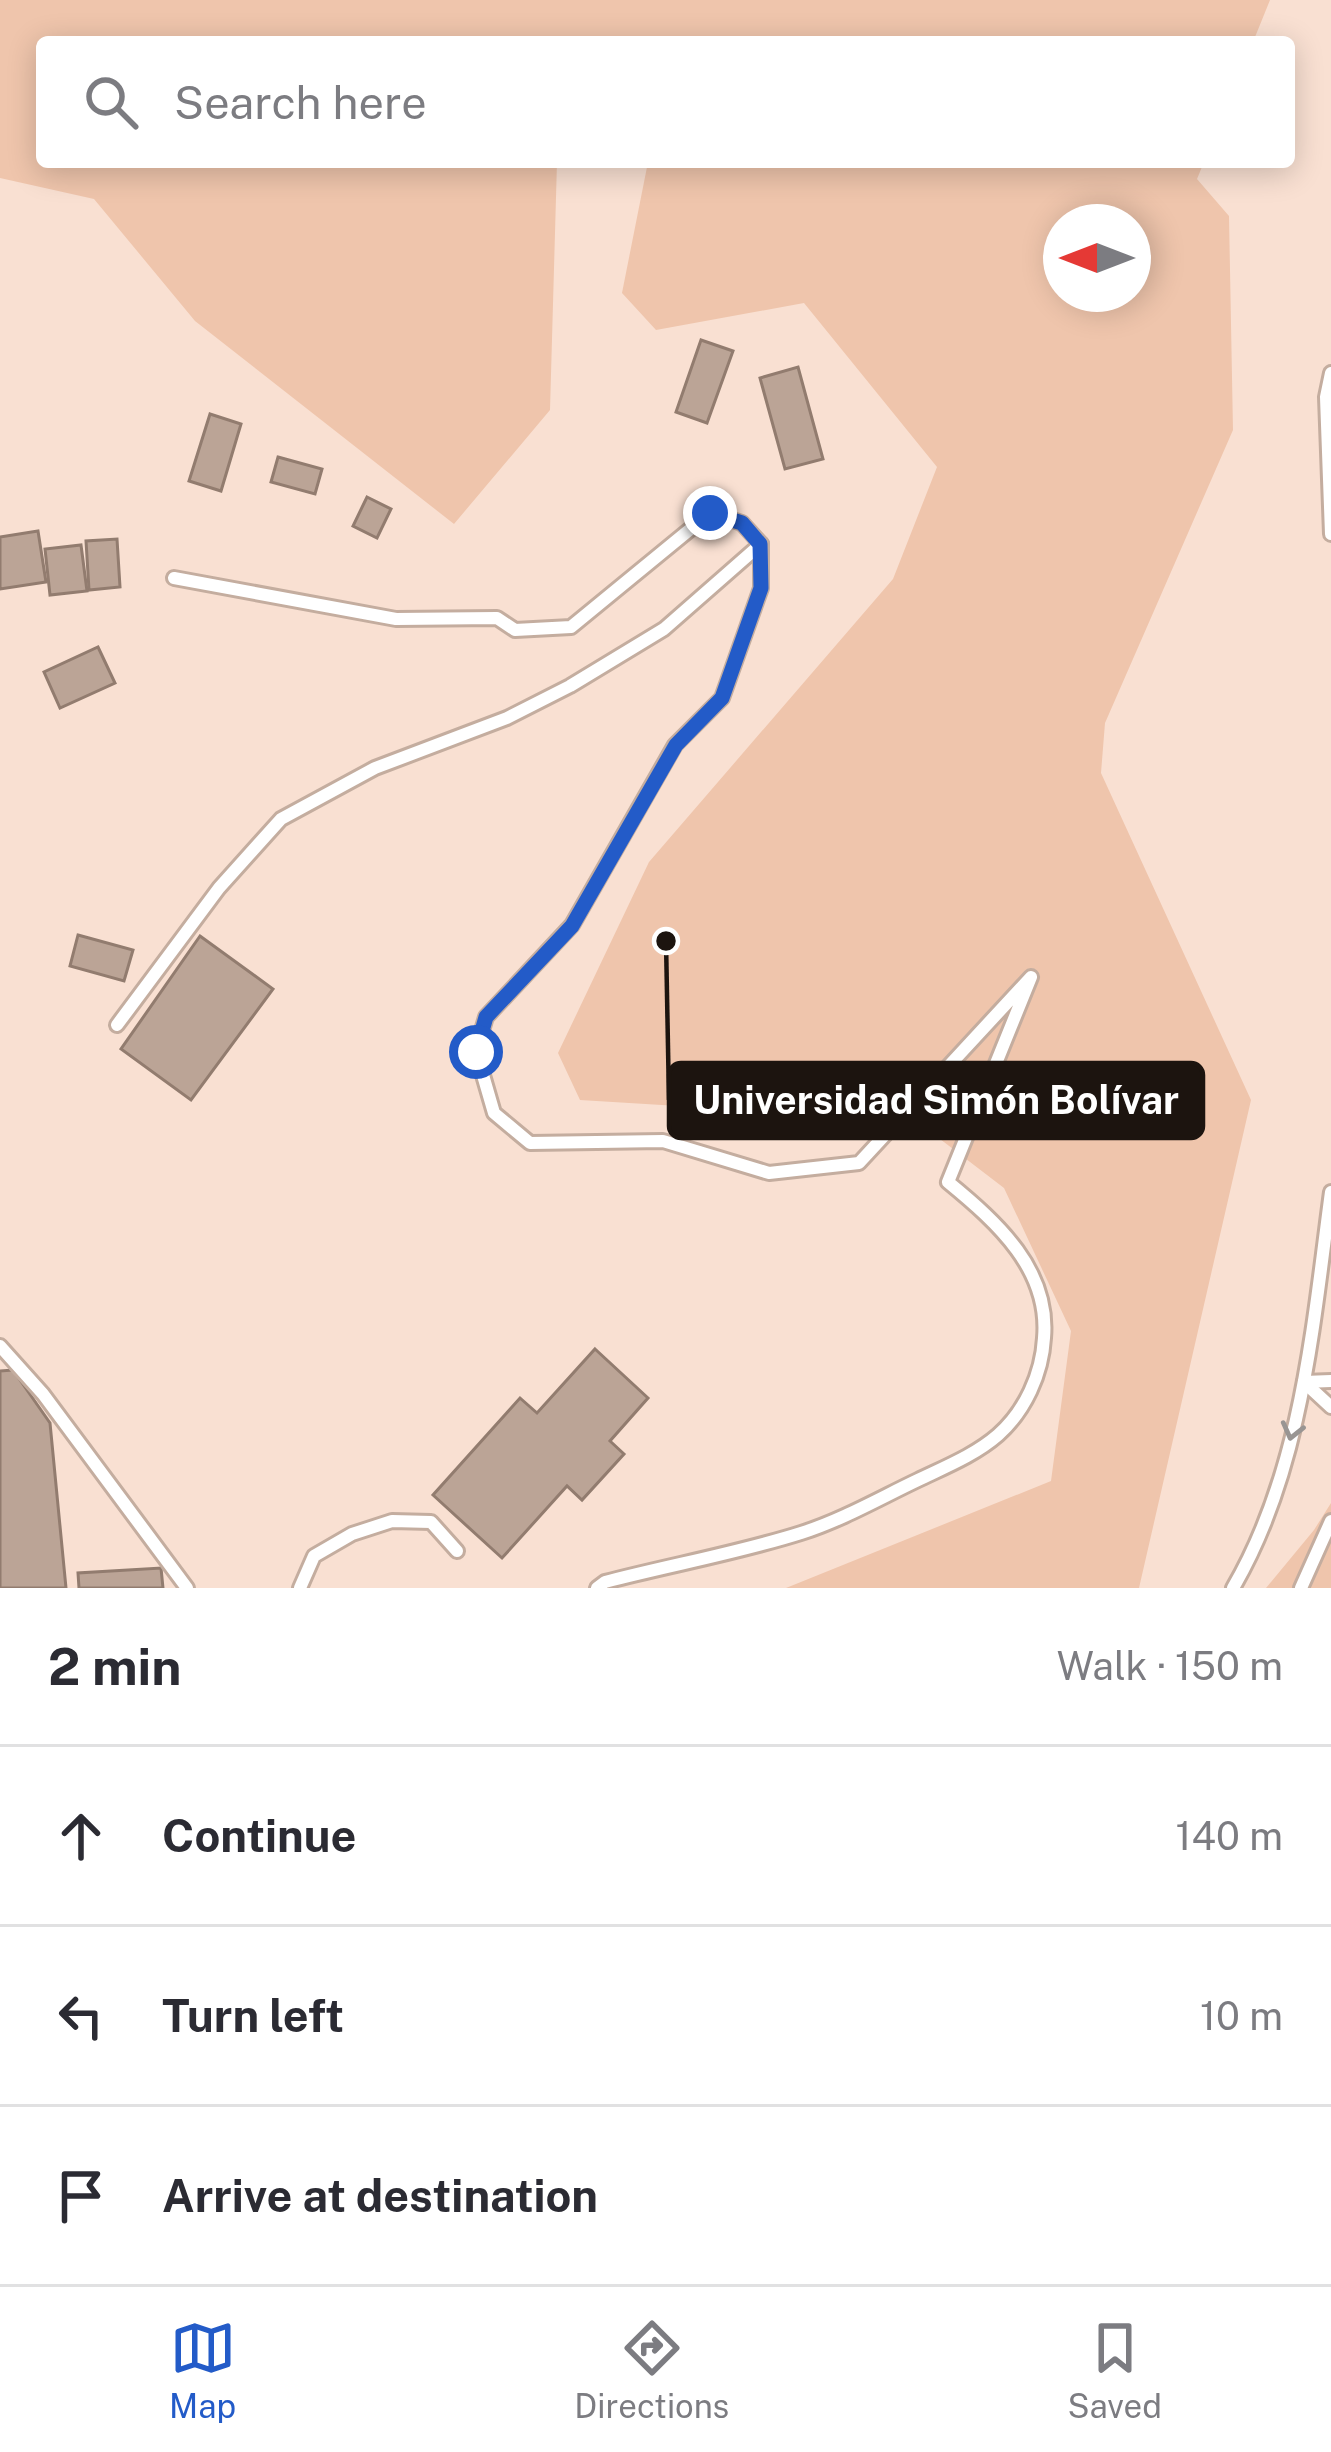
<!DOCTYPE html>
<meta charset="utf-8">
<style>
body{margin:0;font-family:"Public Sans",sans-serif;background:#f7f7f7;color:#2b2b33}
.compass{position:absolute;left:1043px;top:204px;width:108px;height:108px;border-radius:50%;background:#fff;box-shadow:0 6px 30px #0003;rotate:270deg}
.stop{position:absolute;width:36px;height:36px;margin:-27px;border:9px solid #235bc8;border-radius:50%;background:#fff}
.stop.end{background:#235bc8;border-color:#fff;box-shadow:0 3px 12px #0008}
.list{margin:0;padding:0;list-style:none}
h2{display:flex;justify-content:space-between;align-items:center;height:156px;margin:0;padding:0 48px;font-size:51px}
h2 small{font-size:39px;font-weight:400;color:#7c7c81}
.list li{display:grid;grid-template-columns:78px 1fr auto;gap:36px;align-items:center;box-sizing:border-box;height:180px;padding:0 48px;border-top:3px solid #e1e1e2}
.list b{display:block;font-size:45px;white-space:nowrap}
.list em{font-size:39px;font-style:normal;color:#7c7c81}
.icon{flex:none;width:66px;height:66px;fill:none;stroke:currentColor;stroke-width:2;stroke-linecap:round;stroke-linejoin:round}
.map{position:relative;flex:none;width:1331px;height:1588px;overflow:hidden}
.search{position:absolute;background:#fff;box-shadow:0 6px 30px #0003;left:36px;right:36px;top:36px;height:132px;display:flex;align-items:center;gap:30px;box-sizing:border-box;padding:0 42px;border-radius:12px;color:#7c7c81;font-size:45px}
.sheet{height:696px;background:#fff}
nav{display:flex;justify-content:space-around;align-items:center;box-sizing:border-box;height:168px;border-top:3px solid #e1e1e2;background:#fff;font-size:33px;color:#7c7c81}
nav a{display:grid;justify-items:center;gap:6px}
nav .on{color:#235bc8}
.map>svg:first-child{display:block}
.green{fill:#efc5ac;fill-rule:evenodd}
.building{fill:#bba496;stroke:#927c6f;stroke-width:3}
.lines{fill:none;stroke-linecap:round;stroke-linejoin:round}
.lane-casing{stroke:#c4ad9f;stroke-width:18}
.lane{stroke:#fff;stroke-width:12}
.oneway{stroke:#999593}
.route{stroke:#235bc8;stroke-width:15}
.leader{fill:none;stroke:#1c140f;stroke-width:4.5}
.callout-dot{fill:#1c140f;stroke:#fff;stroke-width:4.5}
.callout{fill:#1c140f;stroke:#1c140f;stroke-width:4.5}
.callout-label{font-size:39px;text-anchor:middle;font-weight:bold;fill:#fff}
</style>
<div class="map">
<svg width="1331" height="1588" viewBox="0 0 1331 1588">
<rect width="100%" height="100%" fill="#f9e0d2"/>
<!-- green -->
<g class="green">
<path d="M 0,0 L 1270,0 L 1253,42 L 42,42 L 42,162 L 557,162 L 550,410 L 454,524 L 195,321 L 94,199 L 0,178 Z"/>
<path d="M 648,162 L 1204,162 L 1197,179 L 1229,216 L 1233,430 L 1105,723 L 1101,773 L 1251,1100 L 1139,1588 L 786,1588 L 1051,1481 L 1071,1331 L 1004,1188 L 923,1126 L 876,1118 L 580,1100 L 558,1053 L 649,862 L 893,579 L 937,467 L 804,303 L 656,330 L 622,293 ZM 1061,222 L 1133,222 L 1133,294 L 1061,294 Z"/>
<path d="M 1331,1503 L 1331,1588 L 1266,1588 L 1314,1530 Z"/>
</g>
<!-- building -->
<g class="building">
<path d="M 701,340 L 733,351 L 707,423 L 676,412 Z"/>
<path d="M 798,367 L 823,459 L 785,469 L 760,378 Z"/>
<path d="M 210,414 L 241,424 L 221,491 L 189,481 Z"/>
<path d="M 278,457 L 322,469 L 315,494 L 271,482 Z"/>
<path d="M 367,497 L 391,509 L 377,538 L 353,526 Z"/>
<path d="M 38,531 L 46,582 L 0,589 L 0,537 Z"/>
<path d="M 117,539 L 120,587 L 89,590 L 86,541 Z"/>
<path d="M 81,545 L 87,591 L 50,595 L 45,549 Z"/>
<path d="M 98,647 L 115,683 L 60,708 L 44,672 Z"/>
<path d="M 78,935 L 133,950 L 124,981 L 70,966 Z"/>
<path d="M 200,936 L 273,989 L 191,1100 L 121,1049 Z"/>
<path d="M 595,1349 L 648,1398 L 610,1441 L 624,1454 L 582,1500 L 567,1486 L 502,1558 L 433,1495 L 520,1398 L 537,1413 Z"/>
<path d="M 13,1370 L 50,1423 L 66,1588 L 0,1588 L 0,1371 Z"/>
<path d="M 161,1568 L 163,1588 L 79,1588 L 78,1573 Z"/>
</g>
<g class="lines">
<defs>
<g id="lane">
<path d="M 1331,373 L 1326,397 L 1331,534"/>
<path d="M 174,578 L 396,619 L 497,618 L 515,630 L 571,627 L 710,513 L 742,523 L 761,544 L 761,588 L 722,698 L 675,745 L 572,925 L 486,1017 L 476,1051 L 494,1113 L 530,1143 L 663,1141 L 769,1173 L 859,1163 L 1031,977 L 948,1182 C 998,1223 1050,1270 1044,1338 C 1042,1374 1025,1411 998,1435 C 975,1455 945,1467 918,1480 C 880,1498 842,1520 801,1533 C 738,1553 670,1565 605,1582 L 597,1588"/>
<path d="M 117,1025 L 219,888 L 281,819 L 375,768 L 507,718 L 570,686 L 664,629 L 761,544"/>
<path d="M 0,1346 L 43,1394 L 187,1588"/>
<path d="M 1304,1382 L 1331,1407"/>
<path d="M 1304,1382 L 1331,1381"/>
<path d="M 300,1588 L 314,1556 L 352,1534 L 392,1521 L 431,1522 L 457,1551"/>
<path d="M 1233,1588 C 1302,1470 1313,1325 1331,1192"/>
<path d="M 1301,1588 L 1331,1521"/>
</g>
</defs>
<!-- lane casing -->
<use href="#lane" class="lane-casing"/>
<!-- lane -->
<use href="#lane" class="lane"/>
</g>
<!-- one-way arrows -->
<defs><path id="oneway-chevron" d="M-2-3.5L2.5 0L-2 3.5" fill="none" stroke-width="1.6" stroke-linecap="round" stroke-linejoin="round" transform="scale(3)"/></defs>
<use class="oneway" href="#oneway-chevron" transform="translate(1292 1431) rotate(104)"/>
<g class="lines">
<!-- route -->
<path class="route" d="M 476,1052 L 486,1017 L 572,926 L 676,745 L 722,698 L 761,588 L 760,544 L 742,523 L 710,513"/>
</g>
<!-- callouts -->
<path class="leader" d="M666 941L669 1100"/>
<circle class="callout-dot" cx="666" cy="941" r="12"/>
<rect class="callout" x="669" y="1063" width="534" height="75" rx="12"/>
<g class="callout-label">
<text x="936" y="1114">Universidad Simón Bolívar</text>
</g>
</svg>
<svg class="compass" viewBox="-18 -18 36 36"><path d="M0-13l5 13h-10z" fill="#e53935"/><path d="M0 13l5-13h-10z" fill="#7c7c81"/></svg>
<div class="stop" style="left:476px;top:1052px"></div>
<div class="stop end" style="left:710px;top:513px"></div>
<div class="search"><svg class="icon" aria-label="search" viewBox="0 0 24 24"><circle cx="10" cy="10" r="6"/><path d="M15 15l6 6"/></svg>Search here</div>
</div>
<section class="sheet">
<h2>2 min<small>Walk · 150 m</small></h2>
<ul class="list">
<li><svg class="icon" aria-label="ahead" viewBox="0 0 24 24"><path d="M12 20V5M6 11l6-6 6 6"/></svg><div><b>Continue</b></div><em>140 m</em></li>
<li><svg class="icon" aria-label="left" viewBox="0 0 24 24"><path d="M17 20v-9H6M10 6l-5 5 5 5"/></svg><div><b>Turn left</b></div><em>10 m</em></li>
<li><svg class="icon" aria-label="arrive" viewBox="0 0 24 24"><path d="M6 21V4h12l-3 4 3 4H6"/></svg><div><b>Arrive at destination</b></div></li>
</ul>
</section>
<nav>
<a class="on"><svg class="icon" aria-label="map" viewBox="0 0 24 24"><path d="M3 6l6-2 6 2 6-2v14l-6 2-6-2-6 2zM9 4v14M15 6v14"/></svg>Map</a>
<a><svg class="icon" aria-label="directions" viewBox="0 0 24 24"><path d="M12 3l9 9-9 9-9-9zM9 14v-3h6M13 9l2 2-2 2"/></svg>Directions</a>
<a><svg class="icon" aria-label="saved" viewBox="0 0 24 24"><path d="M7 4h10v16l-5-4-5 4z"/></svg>Saved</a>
</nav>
